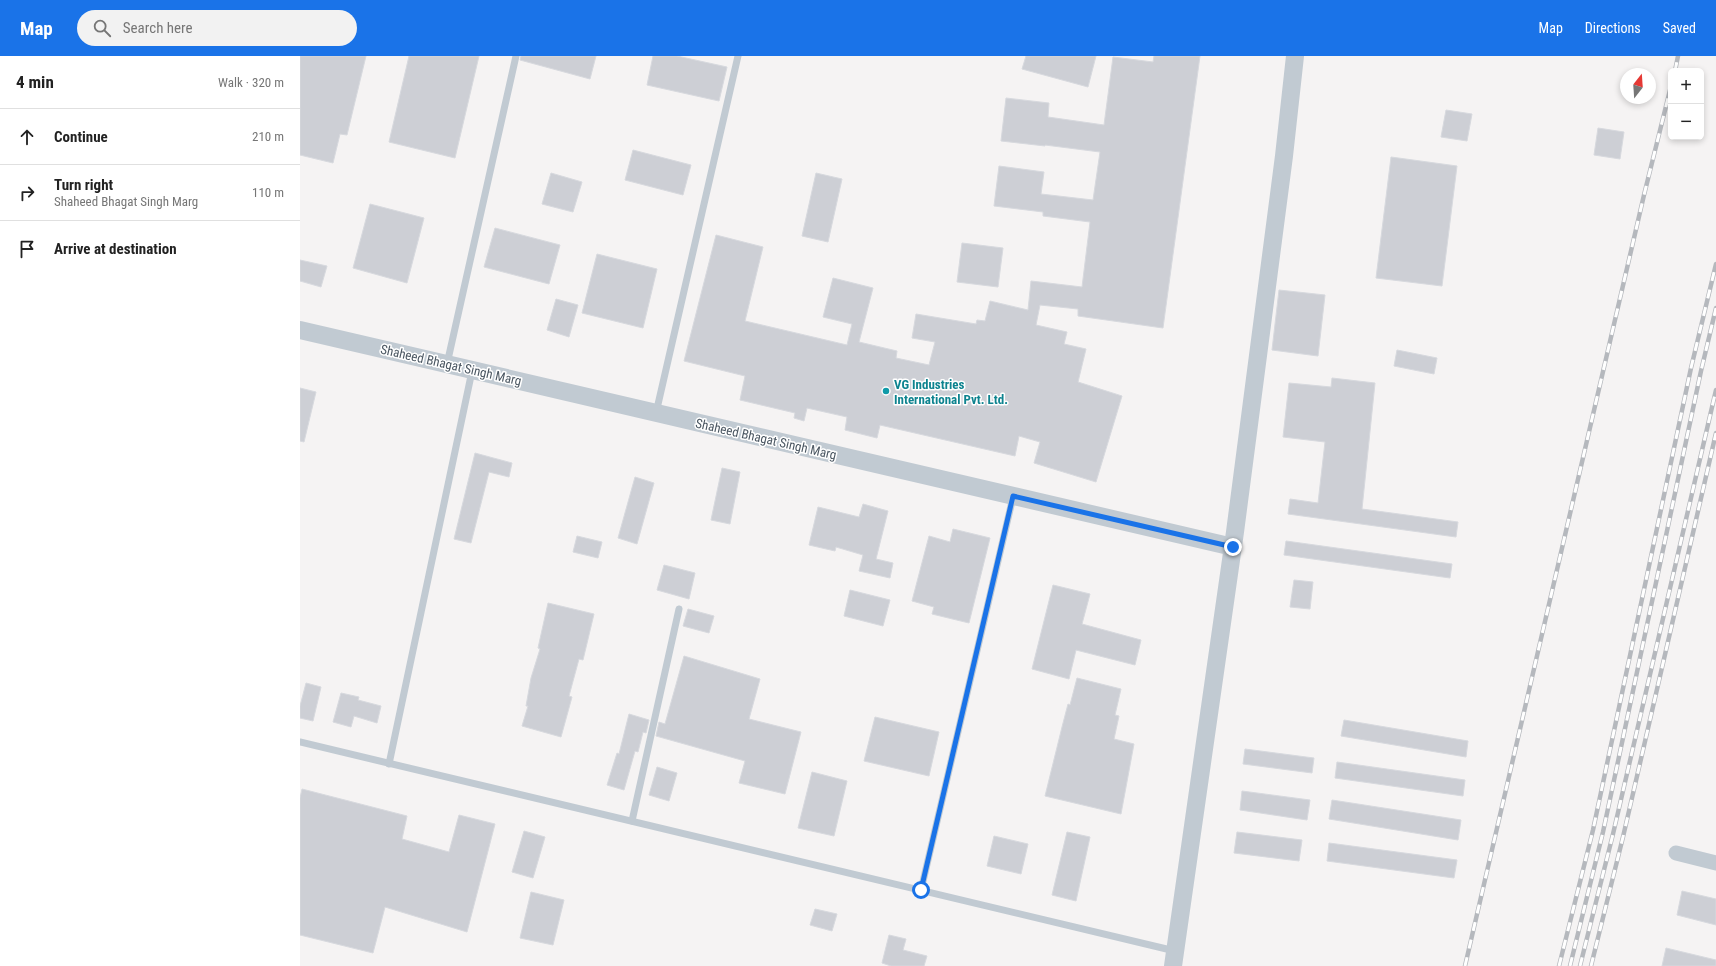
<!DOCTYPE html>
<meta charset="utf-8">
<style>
body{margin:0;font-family:"Roboto Condensed",sans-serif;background:#f2f2f2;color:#222}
.controls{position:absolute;right:12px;top:12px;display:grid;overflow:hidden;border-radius:6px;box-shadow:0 2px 6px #0003}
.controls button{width:36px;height:36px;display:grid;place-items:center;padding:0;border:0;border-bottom:1px solid #e0e0e0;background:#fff;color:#222;font:20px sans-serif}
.compass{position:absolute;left:1320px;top:12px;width:36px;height:36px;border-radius:50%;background:#fff;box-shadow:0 2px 6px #0003;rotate:17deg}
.stop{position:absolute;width:12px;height:12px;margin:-9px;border:3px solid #1a73e8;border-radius:50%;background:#fff}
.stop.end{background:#1a73e8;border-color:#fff;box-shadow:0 1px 4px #0008}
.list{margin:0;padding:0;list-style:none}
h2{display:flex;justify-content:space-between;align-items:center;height:52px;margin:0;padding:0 16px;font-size:17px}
h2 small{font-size:13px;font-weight:400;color:#767676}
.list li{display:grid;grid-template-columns:26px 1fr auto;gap:12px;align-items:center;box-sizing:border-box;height:56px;padding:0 16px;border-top:1px solid #e0e0e0}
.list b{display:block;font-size:15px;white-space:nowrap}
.list p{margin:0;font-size:13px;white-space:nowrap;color:#767676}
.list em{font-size:13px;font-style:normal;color:#767676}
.icon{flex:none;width:22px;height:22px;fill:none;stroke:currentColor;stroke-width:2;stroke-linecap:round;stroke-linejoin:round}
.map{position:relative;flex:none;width:1416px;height:910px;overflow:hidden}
header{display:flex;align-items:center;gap:24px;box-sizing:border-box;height:56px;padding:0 20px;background:#1a73e8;color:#fff}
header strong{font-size:19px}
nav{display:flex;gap:22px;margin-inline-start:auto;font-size:14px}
.search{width:280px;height:36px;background:#f2f2f2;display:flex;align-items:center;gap:10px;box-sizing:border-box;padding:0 14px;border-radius:22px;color:#767676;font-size:15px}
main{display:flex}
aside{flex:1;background:#fff}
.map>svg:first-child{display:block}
.building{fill:#cdcfd5;stroke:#d7d9de}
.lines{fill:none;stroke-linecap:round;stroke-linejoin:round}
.service{stroke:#c1cad2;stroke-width:7}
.minor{stroke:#c1cad2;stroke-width:15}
.tertiary{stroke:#c1cad2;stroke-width:18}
.rail-casing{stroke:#b5b8bd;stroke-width:4.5}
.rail{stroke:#fff;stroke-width:3;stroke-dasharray:9;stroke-linecap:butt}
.route{stroke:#1a73e8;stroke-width:5}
.culture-dot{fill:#0f9aa8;stroke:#fff;stroke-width:1.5}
.labels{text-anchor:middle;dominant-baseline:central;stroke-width:3;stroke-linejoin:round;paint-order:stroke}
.street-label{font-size:13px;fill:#4a5661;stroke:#fff}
.culture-label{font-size:13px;font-weight:bold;fill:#0d838f;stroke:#fff;text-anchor:start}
</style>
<header>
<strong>Map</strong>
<div class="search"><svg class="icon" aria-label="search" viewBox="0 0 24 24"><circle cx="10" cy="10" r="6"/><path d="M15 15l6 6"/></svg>Search here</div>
<nav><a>Map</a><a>Directions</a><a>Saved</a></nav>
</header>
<main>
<aside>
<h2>4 min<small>Walk · 320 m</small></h2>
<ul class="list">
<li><svg class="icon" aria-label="ahead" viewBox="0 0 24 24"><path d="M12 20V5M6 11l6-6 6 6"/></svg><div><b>Continue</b></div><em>210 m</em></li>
<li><svg class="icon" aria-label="right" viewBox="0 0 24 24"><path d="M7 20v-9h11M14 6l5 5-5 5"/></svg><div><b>Turn right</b><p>Shaheed Bhagat Singh Marg</p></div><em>110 m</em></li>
<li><svg class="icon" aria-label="arrive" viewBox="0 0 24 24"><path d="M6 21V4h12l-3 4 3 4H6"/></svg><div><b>Arrive at destination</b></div></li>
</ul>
</aside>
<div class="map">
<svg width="1416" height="910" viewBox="0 0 1416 910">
<rect width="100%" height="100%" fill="#f5f3f3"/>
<!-- building -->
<g class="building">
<path d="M 0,0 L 66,0 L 47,79 L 40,78 L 33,107 L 0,99 Z"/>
<path d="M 109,0 L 179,0 L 155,102 L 89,86 Z"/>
<path d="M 221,0 L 296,0 L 290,23 L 220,4 Z"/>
<path d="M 353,0 L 377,0 L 427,11 L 419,45 L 347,29 Z"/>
<path d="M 726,0 L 796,0 L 788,31 L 722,13 Z"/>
<path d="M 854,0 L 900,0 L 863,272 L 778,260 L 778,253 L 740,249 L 736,269 L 767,276 L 764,288 L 786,293 L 778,326 L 822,340 L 796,426 L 734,407 L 740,386 L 719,380 L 715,400 L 580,369 L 577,382 L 545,374 L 547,361 L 507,352 L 504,365 L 494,362 L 495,357 L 440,344 L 445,320 L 384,305 L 416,179 L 463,191 L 445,265 L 547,289 L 552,268 L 523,261 L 533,222 L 573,232 L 559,286 L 597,295 L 596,302 L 629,309 L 635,286 L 612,282 L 616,258 L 676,268 L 677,264 L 685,265 L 690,245 L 728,254 L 731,225 L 782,231 L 790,166 L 743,160 L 743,156 L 694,150 L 699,110 L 744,116 L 741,138 L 793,144 L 800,96 L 745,89 L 745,90 L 701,85 L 706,42 L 749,47 L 748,61 L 804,69 L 813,1 L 853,6 Z"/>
<path d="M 1146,54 L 1172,58 L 1167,85 L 1141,81 Z"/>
<path d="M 1298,72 L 1324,76 L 1320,103 L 1294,99 Z"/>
<path d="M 333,94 L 391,109 L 383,139 L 325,124 Z"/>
<path d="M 1091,101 L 1157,110 L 1142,230 L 1076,222 Z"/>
<path d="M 251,117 L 282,126 L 273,156 L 242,148 Z"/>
<path d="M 516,117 L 542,123 L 528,186 L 502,180 Z"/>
<path d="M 70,148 L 124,162 L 107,227 L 53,212 Z"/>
<path d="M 195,172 L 260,189 L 249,228 L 184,211 Z"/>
<path d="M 662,187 L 703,192 L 698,231 L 657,226 Z"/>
<path d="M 297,198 L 357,213 L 343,272 L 282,257 Z"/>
<path d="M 0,204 L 27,210 L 21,231 L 0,225 Z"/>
<path d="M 979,234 L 1025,239 L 1018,300 L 972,294 Z"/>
<path d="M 256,243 L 278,249 L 269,281 L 247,274 Z"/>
<path d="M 1097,294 L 1137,302 L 1134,318 L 1094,310 Z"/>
<path d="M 1032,322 L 1075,327 L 1062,453 L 1158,466 L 1156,481 L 988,458 L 990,443 L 1018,447 L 1025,386 L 983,381 L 989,327 L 1031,331 Z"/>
<path d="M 0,332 L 16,336 L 4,386 L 0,385 Z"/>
<path d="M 175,397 L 212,407 L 209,421 L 189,416 L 171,487 L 154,483 Z"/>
<path d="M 422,412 L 440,416 L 430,468 L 411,464 Z"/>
<path d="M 335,421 L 354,427 L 337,488 L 318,482 Z"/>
<path d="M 563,448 L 588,455 L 576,503 L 593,507 L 590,522 L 559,515 L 563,499 L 536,491 L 535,495 L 509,489 L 518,451 L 559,461 Z"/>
<path d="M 653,473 L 690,482 L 669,567 L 632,558 L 634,551 L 612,545 L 629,480 L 650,486 Z"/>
<path d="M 277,480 L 302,486 L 298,502 L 273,496 Z"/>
<path d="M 986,485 L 1152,508 L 1150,522 L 984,499 Z"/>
<path d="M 364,509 L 395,517 L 389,543 L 357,534 Z"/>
<path d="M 994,524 L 1013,526 L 1010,553 L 990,551 Z"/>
<path d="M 753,529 L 790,538 L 782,568 L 841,584 L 835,609 L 776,594 L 769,623 L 732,613 Z"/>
<path d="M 550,534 L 590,544 L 583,570 L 544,560 Z"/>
<path d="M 248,547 L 294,558 L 283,604 L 279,603 L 269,640 L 272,641 L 261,681 L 222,670 L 228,650 L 226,650 L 231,622 L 240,593 L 238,592 Z"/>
<path d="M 388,553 L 414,560 L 409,577 L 383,570 Z"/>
<path d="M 384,600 L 460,623 L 449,663 L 501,676 L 485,738 L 439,727 L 445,705 L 356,680 L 359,666 L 365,668 Z"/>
<path d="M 777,622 L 821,633 L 815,659 L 819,660 L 814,683 L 834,688 L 821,758 L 745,740 L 762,671 L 768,648 L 770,649 Z"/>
<path d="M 6,627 L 21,631 L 13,665 L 0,662 L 0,650 Z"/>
<path d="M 41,637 L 59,641 L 58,644 L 81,650 L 77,667 L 54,660 L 51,671 L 33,666 Z"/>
<path d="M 329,658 L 349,664 L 346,677 L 343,676 L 338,696 L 335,695 L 324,734 L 307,729 L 317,697 L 319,698 Z"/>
<path d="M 575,661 L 639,676 L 629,720 L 564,705 Z"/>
<path d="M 1044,664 L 1168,685 L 1166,701 L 1041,680 Z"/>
<path d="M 945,693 L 1014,702 L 1012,717 L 943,708 Z"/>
<path d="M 1037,706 L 1165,724 L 1163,740 L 1035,722 Z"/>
<path d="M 357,711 L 377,717 L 369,745 L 349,739 Z"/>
<path d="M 512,716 L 547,725 L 534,780 L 498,772 Z"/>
<path d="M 2,733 L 107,760 L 102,783 L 149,796 L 159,759 L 195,768 L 167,876 L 85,851 L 73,897 L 0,879 L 0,742 Z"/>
<path d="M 942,735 L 1010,744 L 1007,764 L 940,754 Z"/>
<path d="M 1032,744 L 1161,764 L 1158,784 L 1029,763 Z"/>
<path d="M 224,775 L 245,781 L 233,822 L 212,816 Z"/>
<path d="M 767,776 L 790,781 L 776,845 L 752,839 Z"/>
<path d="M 937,776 L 1002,784 L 999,805 L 934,797 Z"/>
<path d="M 694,780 L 728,788 L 721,818 L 687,810 Z"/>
<path d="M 1029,787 L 1157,804 L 1154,822 L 1027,805 Z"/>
<path d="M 1382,835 L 1416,843 L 1416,869 L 1377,859 Z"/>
<path d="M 231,836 L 264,844 L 253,889 L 220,882 Z"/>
<path d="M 515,853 L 537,858 L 532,875 L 510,869 Z"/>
<path d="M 589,879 L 606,883 L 603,894 L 627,900 L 624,910 L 591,910 L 582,907 Z"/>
<path d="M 1366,892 L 1416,904 L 1416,910 L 1362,910 Z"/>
</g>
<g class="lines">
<!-- service -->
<g class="service">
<path d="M 147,308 L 216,0"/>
<path d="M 356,357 L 438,0"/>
<path d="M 0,686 L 875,895"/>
<path d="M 89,708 L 172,315"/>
<path d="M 332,765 L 379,553"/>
<path d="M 621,834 L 713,441"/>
</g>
<!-- minor -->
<path class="minor" d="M 1376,797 L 1416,807"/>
<!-- tertiary -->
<g class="tertiary">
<path d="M 0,274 L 933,491"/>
<path d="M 873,910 L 935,476 L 984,100 L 995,0"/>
</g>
<defs>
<g id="rail">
<path d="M 1375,15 L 1378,0"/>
<path d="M 1165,910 L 1344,139 L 1371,30"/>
<path d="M 1259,910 L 1293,774 L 1391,312 L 1416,208"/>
<path d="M 1270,910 L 1303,776 L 1401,315 L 1416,252"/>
<path d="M 1280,910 L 1313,778 L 1416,334"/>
<path d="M 1291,910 L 1323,781 L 1416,377"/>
</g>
</defs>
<!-- rail casing -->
<use href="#rail" class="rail-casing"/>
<!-- rail -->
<use href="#rail" class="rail"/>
</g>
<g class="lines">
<!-- route -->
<path class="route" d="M 621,834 L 713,440 L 933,491"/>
</g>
<!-- markers -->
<circle class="culture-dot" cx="586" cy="335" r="4"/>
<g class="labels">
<!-- street labels -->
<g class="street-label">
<text transform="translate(151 309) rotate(13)">Shaheed Bhagat Singh Marg</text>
<text transform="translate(466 383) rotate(13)">Shaheed Bhagat Singh Marg</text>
</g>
<!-- culture labels -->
<g class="culture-label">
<text x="594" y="328">VG Industries<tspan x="594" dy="15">International Pvt. Ltd.</tspan></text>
</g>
</g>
</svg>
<div class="controls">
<button>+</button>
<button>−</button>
</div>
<svg class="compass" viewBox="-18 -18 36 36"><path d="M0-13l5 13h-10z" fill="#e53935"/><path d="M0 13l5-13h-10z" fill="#767676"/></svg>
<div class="stop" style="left:621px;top:834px"></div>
<div class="stop end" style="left:933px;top:491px"></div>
</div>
</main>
